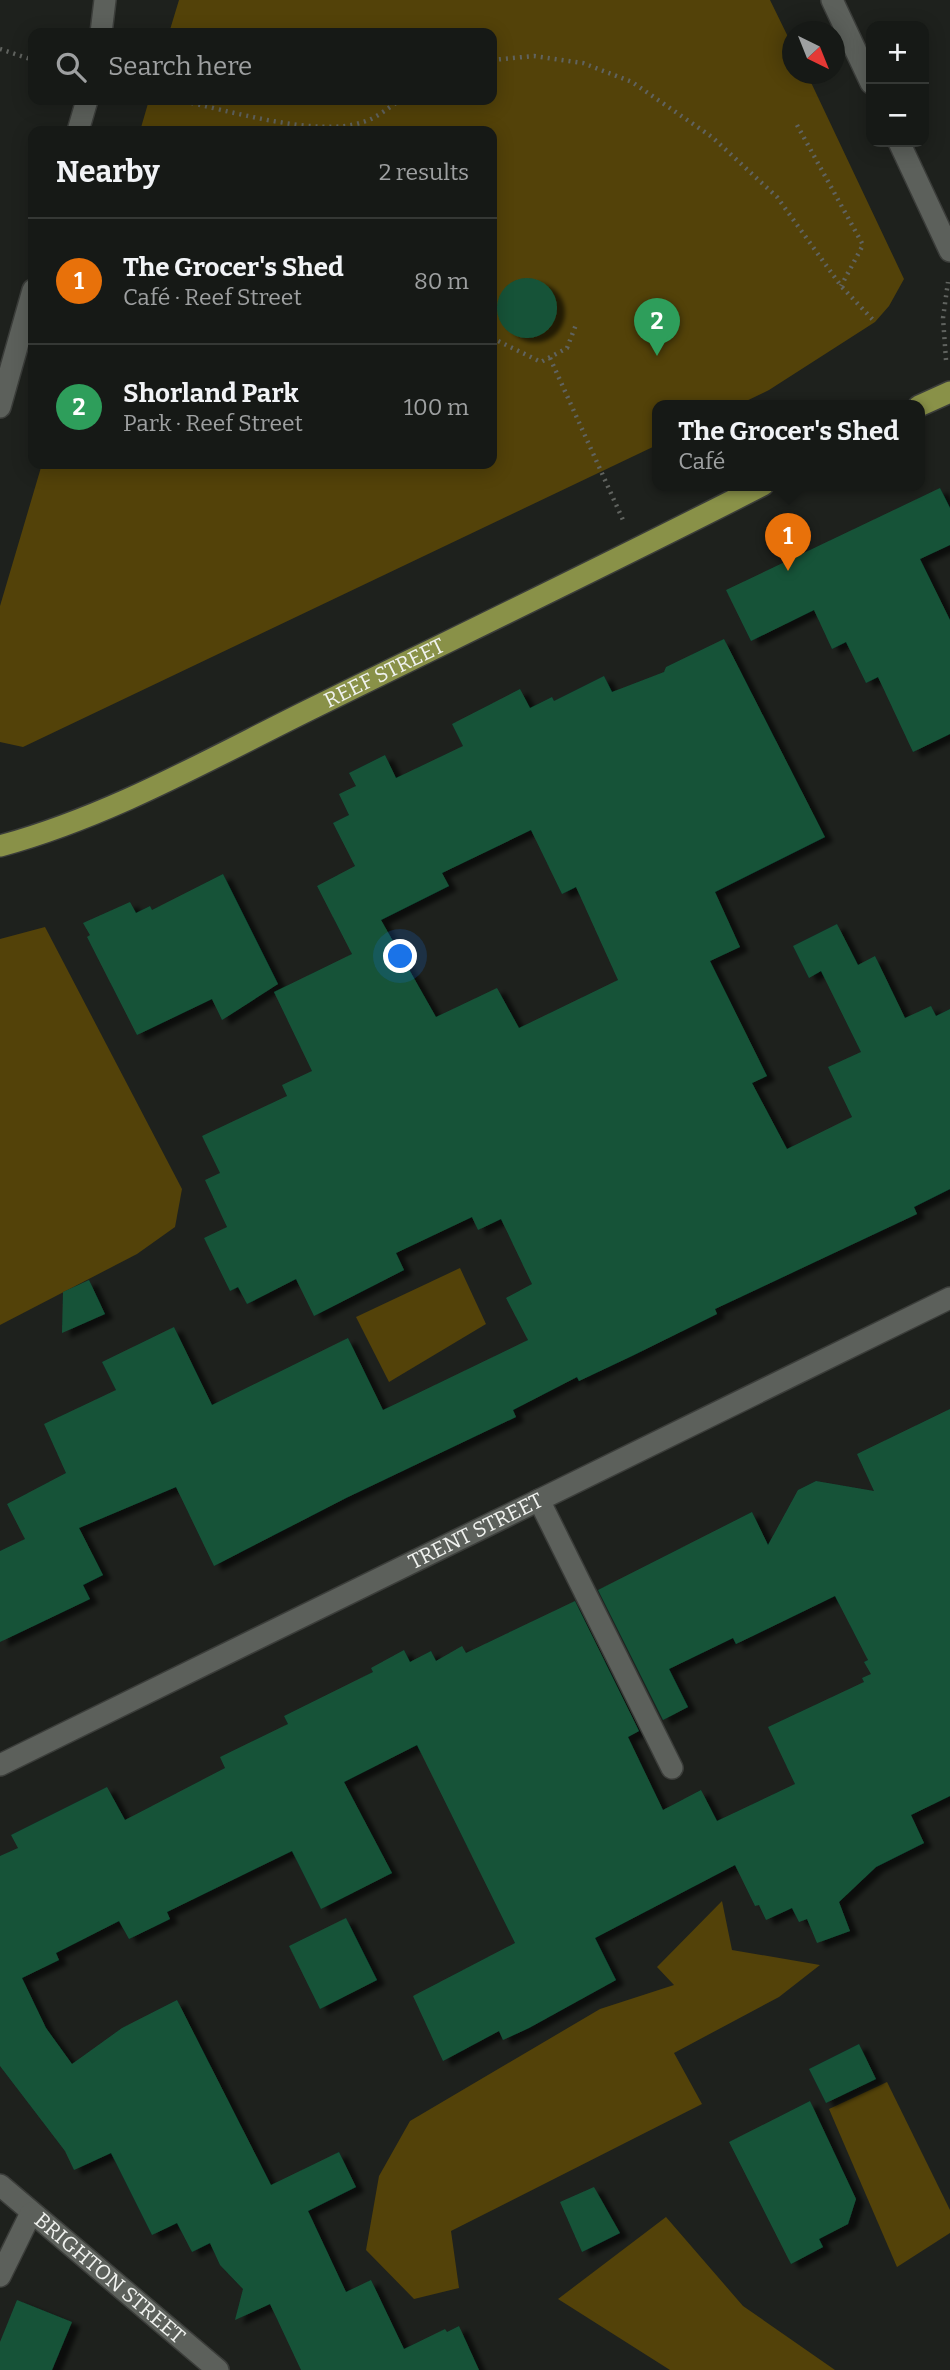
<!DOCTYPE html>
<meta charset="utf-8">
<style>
body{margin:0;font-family:Bitter,serif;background:#1f221f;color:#f1f3f6}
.controls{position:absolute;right:21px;top:21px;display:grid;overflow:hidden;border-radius:14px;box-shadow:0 4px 18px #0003}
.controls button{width:63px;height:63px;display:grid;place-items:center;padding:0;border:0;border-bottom:2px solid #353835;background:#161916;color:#f1f3f6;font:35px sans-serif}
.compass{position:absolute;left:782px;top:21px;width:63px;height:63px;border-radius:50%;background:#161916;box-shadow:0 4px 18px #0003;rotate:137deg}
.you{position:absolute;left:401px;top:957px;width:24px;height:24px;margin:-18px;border:5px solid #fff;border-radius:50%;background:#1a73e8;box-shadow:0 0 0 10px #1a73e833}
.badge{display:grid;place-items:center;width:46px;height:46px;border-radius:50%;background:#2563eb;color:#fff;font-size:23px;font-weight:700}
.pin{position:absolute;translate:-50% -58px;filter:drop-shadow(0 2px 4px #0008)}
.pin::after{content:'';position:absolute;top:37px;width:24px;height:21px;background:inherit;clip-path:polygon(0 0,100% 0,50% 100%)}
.popup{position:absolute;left:652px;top:400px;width:273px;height:91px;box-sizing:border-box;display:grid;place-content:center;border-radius:14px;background:#161916;filter:drop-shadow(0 2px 5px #0005);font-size:23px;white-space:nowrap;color:#9ea0a1}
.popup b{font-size:26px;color:#f1f3f6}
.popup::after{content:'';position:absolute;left:50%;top:100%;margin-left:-14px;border:14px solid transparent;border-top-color:#161916}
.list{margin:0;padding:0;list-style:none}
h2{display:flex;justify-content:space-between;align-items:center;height:91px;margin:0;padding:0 28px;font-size:30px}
h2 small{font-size:23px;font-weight:400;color:#9ea0a1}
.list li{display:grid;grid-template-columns:46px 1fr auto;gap:21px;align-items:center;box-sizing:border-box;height:126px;padding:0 28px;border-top:2px solid #353835}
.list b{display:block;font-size:26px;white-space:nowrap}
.list p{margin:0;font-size:23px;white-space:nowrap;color:#9ea0a1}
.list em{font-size:23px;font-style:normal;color:#9ea0a1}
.icon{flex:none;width:38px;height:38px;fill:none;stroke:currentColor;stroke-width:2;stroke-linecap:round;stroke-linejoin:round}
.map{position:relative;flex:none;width:950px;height:2370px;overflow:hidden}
.search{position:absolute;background:#161916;box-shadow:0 4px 18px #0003;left:28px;top:28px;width:469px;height:77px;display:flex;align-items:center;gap:18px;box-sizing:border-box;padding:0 24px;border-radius:14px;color:#9ea0a1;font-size:26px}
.panel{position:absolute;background:#161916;box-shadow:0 4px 18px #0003;left:28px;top:126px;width:469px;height:343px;border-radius:14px}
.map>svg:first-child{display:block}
.green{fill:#534209}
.building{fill:#155339;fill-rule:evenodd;filter:url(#shadow)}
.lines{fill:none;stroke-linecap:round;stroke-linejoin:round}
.minor-casing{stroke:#3b3d3a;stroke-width:24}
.major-casing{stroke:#3b3d3a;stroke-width:24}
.path{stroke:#60635f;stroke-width:4.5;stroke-dasharray:2 5;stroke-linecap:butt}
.minor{stroke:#5c605b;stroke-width:21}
.major{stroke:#899148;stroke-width:21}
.labels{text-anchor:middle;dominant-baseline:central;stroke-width:5;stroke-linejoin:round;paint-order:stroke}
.street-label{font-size:21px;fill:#f0f2ef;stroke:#151814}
</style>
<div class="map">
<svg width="950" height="2370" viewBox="0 0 950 2370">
<defs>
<filter id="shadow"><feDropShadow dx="8" dy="4.5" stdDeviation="2" flood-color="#0009"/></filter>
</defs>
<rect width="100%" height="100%" fill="#1e211d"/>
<!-- green -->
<g class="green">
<path d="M 179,0 L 770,0 L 792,45 L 792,74 L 807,74 L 904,279 L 889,306 L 875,322 L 769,390 L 738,405 L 657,405 L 657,445 L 23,747 L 0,742 L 0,606 L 42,464 L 492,464 L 492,131 L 140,131 L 149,100 L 492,100 L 492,33 L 169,33 Z"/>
<path d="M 45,927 L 182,1189 L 175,1227 L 137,1254 L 0,1325 L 0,939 Z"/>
<path d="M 460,1268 L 486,1324 L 389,1382 L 356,1317 Z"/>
<path d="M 722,1901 L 732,1950 L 820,1965 L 779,1997 L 674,2053 L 702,2104 L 451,2231 L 459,2288 L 414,2299 L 366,2250 L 379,2176 L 410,2121 L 600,2009 L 674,1985 L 657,1967 Z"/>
<path d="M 887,2082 L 950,2210 L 950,2233 L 897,2267 L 829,2109 Z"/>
<path d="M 666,2217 L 743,2306 L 835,2370 L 670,2370 L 558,2299 Z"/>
</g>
<!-- building -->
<g class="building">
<circle cx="527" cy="308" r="30"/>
<path d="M 940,488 L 950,508 L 950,545 L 920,559 L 950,620 L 950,734 L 913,752 L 878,677 L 866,683 L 846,642 L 832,649 L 814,610 L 751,641 L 726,590 Z"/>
<path d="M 724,639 L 825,837 L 715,892 L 740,947 L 710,961 L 767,1076 L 752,1083 L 787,1149 L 852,1117 L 828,1067 L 861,1052 L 821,971 L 809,978 L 793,946 L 837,924 L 858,965 L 875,956 L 905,1018 L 931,1006 L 936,1016 L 950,1009 L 950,1189 L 914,1207 L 917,1214 L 715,1309 L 717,1314 L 634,1355 L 579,1381 L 577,1377 L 513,1410 L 516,1417 L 346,1498 L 214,1566 L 176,1487 L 79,1528 L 103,1575 L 83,1585 L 90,1599 L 0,1642 L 0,1551 L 25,1539 L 7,1504 L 66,1473 L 44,1424 L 116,1390 L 102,1362 L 174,1327 L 212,1405 L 348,1338 L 383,1410 L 528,1340 L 506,1298 L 532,1284 L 501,1219 L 478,1230 L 472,1217 L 396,1253 L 404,1270 L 314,1316 L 296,1279 L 247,1304 L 238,1287 L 230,1291 L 204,1238 L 227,1227 L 205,1180 L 220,1173 L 202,1136 L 287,1096 L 282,1085 L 312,1071 L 274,992 L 352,954 L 317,886 L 355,866 L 333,823 L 349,815 L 339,794 L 356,786 L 349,773 L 385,755 L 396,778 L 463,746 L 452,724 L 520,689 L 530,708 L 552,697 L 554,701 L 604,676 L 612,692 L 664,672 L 666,667 ZM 531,830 L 562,894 L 576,887 L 618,980 L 519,1028 L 497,988 L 436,1017 L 381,920 L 449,886 L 442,873 Z"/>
<path d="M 223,874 L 278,984 L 222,1020 L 212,999 L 137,1035 L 87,937 L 90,935 L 83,923 L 130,902 L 136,913 L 150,906 L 152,910 Z"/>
<path d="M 89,1280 L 105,1314 L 62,1333 L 63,1292 Z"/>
<path d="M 950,1409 L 950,1796 L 911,1815 L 924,1843 L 876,1867 L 839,1902 L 850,1931 L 817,1943 L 807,1919 L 799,1922 L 792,1908 L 766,1920 L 759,1905 L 755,1906 L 735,1865 L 595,1938 L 616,1980 L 529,2028 L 503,2040 L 499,2031 L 443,2061 L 413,1996 L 515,1943 L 417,1745 L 344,1782 L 392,1873 L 321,1909 L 292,1851 L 167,1912 L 170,1919 L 129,1939 L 119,1921 L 56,1953 L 59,1960 L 22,1978 L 46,2028 L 72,2064 L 122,2028 L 177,2000 L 271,2185 L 339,2152 L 356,2187 L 308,2211 L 346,2292 L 371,2280 L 404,2349 L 445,2329 L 447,2332 L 459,2326 L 479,2370 L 301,2370 L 270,2304 L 235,2320 L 243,2289 L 220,2265 L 210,2243 L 192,2252 L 177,2223 L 152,2235 L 111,2153 L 74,2170 L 65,2151 L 0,2066 L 0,1856 L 18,1848 L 11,1835 L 107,1787 L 125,1820 L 225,1768 L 220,1757 L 288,1724 L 284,1716 L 373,1672 L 371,1668 L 404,1650 L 410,1662 L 431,1651 L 436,1661 L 462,1646 L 466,1653 L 575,1601 L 639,1731 L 628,1737 L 663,1810 L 701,1790 L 717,1821 L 795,1784 L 768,1727 L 864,1682 L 862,1678 L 871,1674 L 864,1662 L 868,1660 L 835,1596 L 736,1644 L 733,1638 L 669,1669 L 688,1707 L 663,1720 L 598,1590 L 752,1512 L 768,1545 L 798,1490 L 816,1481 L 874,1491 L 857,1454 Z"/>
<path d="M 346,1918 L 377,1980 L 320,2009 L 289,1946 Z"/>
<path d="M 859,2044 L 876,2079 L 826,2103 L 809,2069 Z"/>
<path d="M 810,2101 L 856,2199 L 848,2224 L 819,2239 L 823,2247 L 791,2264 L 729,2142 Z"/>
<path d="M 594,2187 L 620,2233 L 582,2252 L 560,2202 Z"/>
<path d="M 17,2300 L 72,2322 L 52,2370 L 0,2370 L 0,2342 Z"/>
</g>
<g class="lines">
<defs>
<g id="minor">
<path d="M 832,0 L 871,83"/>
<path d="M 101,33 L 105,0"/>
<path d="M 78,131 L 87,100"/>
<path d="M 899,142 L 950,251"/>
<path d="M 0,407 L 33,290"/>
<path d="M 539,1500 L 672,1768"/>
<path id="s1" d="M 0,1765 L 950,1298"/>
<path id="s2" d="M 0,2185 L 218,2370"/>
<path d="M 0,2276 L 31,2213"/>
</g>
<g id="major">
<path d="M 919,406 L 950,392"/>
<path id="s3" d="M 0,846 C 111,816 213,757 315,707 C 465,633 615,561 763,485"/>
</g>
</defs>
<!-- minor casing -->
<use href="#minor" class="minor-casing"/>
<!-- major casing -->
<use href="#major" class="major-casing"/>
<!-- path -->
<g class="path">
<path d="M 0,49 L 33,60"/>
<path d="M 492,60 L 534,56 L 583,63 L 632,82 L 712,137 L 777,197 L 841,286 L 875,322"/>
<path d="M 178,100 C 227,110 317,138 363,122 C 377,118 388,108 400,100"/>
<path d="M 797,125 L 863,245 L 841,286"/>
<path d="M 492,338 L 541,362 L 567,348 L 577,322"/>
<path d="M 550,358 L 623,520"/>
<path d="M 946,360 L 943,318 L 948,282"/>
</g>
<!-- minor -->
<use href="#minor" class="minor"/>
<!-- major -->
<use href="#major" class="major"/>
</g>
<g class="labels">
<!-- street labels -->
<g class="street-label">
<text stroke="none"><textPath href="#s3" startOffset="422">REEF STREET</textPath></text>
<text stroke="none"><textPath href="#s1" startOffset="530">TRENT STREET</textPath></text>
<text stroke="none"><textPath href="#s2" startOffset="144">BRIGHTON STREET</textPath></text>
</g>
</g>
</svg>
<div class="controls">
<button>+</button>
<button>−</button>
</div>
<svg class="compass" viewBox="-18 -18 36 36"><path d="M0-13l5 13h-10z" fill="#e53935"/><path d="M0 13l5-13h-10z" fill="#9ea0a1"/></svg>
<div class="you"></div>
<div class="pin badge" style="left:788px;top:571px;background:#e8710a">1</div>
<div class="popup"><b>The Grocer's Shed</b>Café</div>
<div class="pin badge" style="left:657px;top:356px;background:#2e9e5b">2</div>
<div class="search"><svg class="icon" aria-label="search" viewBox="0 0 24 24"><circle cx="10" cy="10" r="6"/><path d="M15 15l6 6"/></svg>Search here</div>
<section class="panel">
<h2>Nearby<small>2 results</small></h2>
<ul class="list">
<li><span class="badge" style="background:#e8710a">1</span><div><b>The Grocer's Shed</b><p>Café · Reef Street</p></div><em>80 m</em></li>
<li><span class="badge" style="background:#2e9e5b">2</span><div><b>Shorland Park</b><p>Park · Reef Street</p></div><em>100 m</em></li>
</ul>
</section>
</div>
